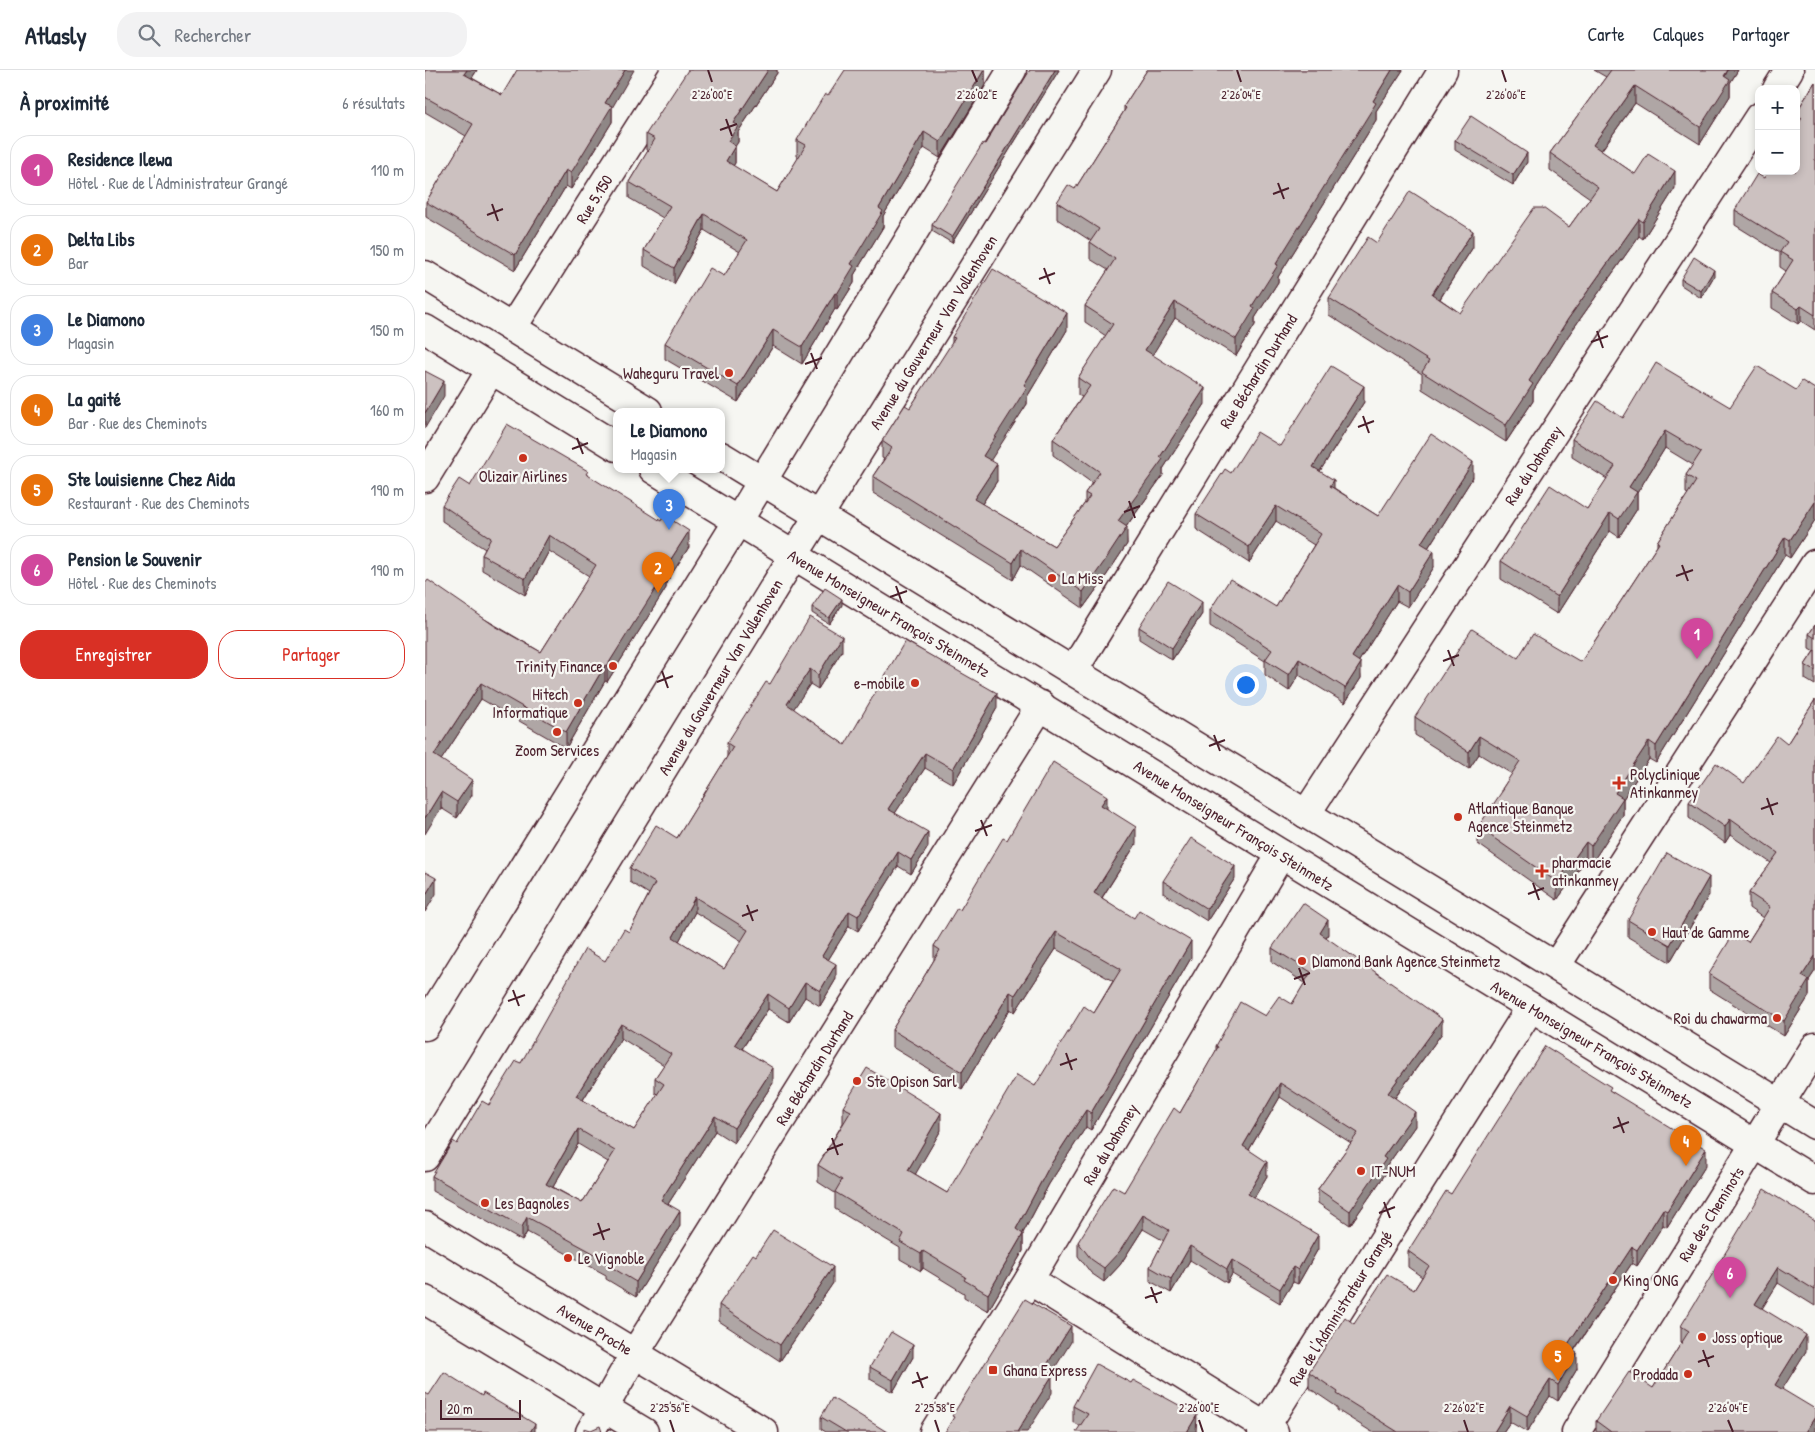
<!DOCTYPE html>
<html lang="fr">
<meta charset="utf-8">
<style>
body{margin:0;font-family:"Patrick Hand",sans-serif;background:#f2f2f3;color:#1f2937}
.controls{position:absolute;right:15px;top:15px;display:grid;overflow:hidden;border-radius:10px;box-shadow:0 2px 8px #0003}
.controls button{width:45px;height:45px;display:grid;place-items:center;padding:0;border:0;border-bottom:1px solid #e0e1e3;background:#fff;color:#1f2937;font:25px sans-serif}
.scale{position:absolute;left:15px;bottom:12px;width:81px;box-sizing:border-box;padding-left:5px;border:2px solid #4a1f2b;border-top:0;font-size:14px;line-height:18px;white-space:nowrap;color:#4a1f2b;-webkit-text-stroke:4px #f6f6f2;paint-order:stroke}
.you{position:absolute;left:820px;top:614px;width:18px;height:18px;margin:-12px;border:4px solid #fff;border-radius:50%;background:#1a73e8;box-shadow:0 0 0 8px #1a73e833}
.badge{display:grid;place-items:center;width:32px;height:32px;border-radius:50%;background:#d93025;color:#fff;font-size:16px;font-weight:700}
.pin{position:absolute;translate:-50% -41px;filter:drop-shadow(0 1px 2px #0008)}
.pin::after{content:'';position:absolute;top:26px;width:18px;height:15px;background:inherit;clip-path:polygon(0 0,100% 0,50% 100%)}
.popup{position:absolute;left:188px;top:338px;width:112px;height:65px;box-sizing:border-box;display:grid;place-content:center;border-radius:10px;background:#fff;filter:drop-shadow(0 1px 4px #0005);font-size:16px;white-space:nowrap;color:#747a83}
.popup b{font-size:19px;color:#1f2937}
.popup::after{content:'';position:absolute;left:50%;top:100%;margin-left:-10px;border:10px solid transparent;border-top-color:#fff}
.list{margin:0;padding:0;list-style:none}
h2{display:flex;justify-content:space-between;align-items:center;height:65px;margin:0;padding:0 20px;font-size:21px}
h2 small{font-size:16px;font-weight:400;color:#747a83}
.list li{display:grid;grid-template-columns:32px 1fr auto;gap:15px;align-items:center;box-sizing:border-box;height:70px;margin:0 10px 10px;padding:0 10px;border:1px solid #e0e1e3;border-radius:20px}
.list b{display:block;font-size:19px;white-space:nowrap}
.list p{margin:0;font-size:16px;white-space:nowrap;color:#747a83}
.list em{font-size:16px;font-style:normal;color:#747a83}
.actions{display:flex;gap:10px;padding:15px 20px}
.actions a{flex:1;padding:11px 0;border:1px solid #d93025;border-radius:20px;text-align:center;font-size:18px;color:#d93025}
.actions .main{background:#d93025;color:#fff}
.icon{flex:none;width:28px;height:28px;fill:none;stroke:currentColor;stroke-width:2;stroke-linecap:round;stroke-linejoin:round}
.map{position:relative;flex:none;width:1390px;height:1362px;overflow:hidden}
header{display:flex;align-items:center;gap:30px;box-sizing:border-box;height:70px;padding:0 25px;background:#fff;border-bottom:1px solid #e0e1e3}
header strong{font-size:24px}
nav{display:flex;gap:28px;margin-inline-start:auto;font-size:18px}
.search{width:350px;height:45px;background:#f2f2f3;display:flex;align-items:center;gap:12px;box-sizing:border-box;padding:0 18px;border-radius:20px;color:#747a83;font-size:19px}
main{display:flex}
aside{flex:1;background:#fff}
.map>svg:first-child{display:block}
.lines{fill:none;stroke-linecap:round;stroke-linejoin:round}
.street-casing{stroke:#4a1f2b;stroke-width:31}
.secondary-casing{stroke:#4a1f2b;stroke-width:31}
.primary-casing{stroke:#4a1f2b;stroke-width:31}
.street{stroke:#f6f6f2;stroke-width:28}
.secondary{stroke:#f6f6f2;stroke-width:28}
.primary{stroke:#f6f6f2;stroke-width:28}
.wall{fill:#afa6a5;stroke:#4a1f2b;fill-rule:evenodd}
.shaded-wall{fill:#8f8786;stroke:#4a1f2b}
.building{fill:#ccc1c0;stroke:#4a1f2b;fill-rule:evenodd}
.ticks{fill:none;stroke:#4a1f2b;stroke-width:2}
.poi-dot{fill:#c8321e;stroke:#f6f6f2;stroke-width:2}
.labels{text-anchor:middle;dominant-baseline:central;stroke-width:4.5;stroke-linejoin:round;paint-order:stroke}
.street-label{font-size:16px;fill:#4a1f2b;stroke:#f6f6f2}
.poi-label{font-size:16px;fill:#4a1f2b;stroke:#f6f6f2;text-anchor:start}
.ticks-label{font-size:12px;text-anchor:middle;fill:#4a1f2b;stroke:#f6f6f2;stroke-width:4.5;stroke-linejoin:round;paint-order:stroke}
</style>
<header>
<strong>Atlasly</strong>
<div class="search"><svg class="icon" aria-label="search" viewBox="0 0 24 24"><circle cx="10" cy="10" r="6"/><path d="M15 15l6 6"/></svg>Rechercher</div>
<nav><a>Carte</a><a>Calques</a><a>Partager</a></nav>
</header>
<main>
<aside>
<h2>À proximité<small>6 résultats</small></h2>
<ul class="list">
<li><span class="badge" style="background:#d1479c">1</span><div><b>Residence Ilewa</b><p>Hôtel · Rue de l'Administrateur Grangé</p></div><em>110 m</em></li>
<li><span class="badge" style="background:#e8710a">2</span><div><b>Delta Libs</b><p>Bar</p></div><em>150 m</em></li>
<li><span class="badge" style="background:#3f7fe0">3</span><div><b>Le Diamono</b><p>Magasin</p></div><em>150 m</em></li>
<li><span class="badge" style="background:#e8710a">4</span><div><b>La gaité</b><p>Bar · Rue des Cheminots</p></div><em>160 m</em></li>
<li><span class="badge" style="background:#e8710a">5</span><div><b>Ste louisienne Chez Aida</b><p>Restaurant · Rue des Cheminots</p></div><em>190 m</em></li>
<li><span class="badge" style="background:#d1479c">6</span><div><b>Pension le Souvenir</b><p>Hôtel · Rue des Cheminots</p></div><em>190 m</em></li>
</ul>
<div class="actions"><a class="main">Enregistrer</a><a>Partager</a></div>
</aside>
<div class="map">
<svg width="1390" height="1362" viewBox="0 0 1390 1362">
<rect width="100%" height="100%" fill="#f6f6f2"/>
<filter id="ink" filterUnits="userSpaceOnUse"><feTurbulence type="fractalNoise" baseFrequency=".02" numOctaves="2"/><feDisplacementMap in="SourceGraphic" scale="10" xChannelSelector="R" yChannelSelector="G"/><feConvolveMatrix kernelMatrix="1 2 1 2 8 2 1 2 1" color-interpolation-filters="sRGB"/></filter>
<g filter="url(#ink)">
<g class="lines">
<defs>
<g id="street">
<path d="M 1352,19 L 1364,0"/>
<path d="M 87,258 L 251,0"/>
<path d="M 0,408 L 66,300"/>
<path d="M 648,601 L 1018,0"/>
<path d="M 881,744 L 1334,47"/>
<path d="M 1131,896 L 1390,494"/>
<path d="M 604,1210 L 849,1362"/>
<path d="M 165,1362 L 210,1283 L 616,635"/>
<path d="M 509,1362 L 604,1210 L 856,784"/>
<path d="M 837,1362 L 1106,937"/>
</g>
<g id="secondary">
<path d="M 0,956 L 313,451 L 587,0"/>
<path d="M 0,1087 L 369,485 L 672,0"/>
<path d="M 0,1156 L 339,1362"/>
<path d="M 0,1230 L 219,1362"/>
<path d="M 1151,1362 L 1390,977"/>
</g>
<g id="primary">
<path d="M 0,205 L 223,341"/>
<path d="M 0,259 L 192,377"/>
<path d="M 296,386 L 1390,1055"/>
<path d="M 228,399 L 1390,1111"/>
</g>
</defs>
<!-- street casing -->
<use href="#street" class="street-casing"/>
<!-- secondary casing -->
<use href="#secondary" class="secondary-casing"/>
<!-- primary casing -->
<use href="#primary" class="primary-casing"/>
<!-- street -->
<use href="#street" class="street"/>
<!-- secondary -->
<use href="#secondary" class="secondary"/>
<!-- primary -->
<use href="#primary" class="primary"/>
</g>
<!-- wall -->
<g class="wall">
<path d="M 0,0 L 52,0 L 47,8 L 77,25 L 187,38 L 187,52 L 146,119 L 141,116 L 90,200 L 1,147 L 1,132 L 41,66 L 0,42 Z"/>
<path d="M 352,0 L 352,3 L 313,62 L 313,72 L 310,76 L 310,93 L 308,96 L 352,122 L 374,87 L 372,86 L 372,70 L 560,0 L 560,15 L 515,88 L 499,78 L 458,146 L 458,157 L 429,205 L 429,213 L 412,240 L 410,239 L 377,294 L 348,276 L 313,332 L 240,289 L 240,273 L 299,206 L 315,182 L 279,160 L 249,214 L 219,196 L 219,180 L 238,148 L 204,128 L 204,112 L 223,81 L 221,80 L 221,64 Z"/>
<path d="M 605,0 L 634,0 L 527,173 L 507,161 L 507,155 L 560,74 Z"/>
<path d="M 722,0 L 978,0 L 951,41 L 951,50 L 853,207 L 853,212 L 830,248 L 830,255 L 811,286 L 750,248 L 727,285 L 780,334 L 738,399 L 738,405 L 701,457 L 702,474 L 679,509 L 658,538 L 596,495 L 588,510 L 448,423 L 448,406 L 459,389 L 457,388 L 457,371 L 485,338 L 527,274 L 527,267 L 642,260 L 602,327 L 602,334 L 565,390 L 572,411 L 557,434 L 629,476 L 660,433 L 660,423 L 667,413 L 628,385 L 628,369 L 657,327 L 653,325 L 653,308 L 681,266 L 660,252 L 660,236 L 683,200 L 665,189 L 665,172 L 666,171 L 632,149 L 632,132 L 650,119 L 699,41 L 699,36 Z"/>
<path d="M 1169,0 L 1313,0 L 1305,13 L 1305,26 L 1275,74 L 1210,33 L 1176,81 L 1210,104 L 1250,118 L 1218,169 L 1214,166 L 1143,266 L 1108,321 L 1108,331 L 1081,372 L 997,319 L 997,304 L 904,245 L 904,228 L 952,173 L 1048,177 L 1015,229 L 1035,243 L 1144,157 L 1165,128 L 1125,100 L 1125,83 L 1181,7 Z"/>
<path d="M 1390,12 L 1390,260 L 1376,251 L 1373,254 L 1347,238 L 1347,223 L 1361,201 L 1355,197 L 1355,183 L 1310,155 L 1310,140 L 1339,108 L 1371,101 L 1371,43 Z"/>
<path d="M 1030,70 L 1102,92 L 1088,115 L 1030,80 Z"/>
<path d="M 1289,206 L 1276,228 L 1256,215 L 1256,209 Z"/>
<path d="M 1390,319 L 1390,450 L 1365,488 L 1360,485 L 1231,693 L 1224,689 L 1198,729 L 1198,745 L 1166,794 L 1161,790 L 1132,830 L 1053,774 L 1053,757 L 1077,723 L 1077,719 L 1087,704 L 1054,684 L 1044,699 L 990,665 L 990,647 L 1093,588 L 1156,592 L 1232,476 L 1232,472 L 1263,424 L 1261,423 L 1261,405 L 1268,395 L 1240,378 L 1212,423 L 1212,439 L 1194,467 L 1185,461 L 1132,544 L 1076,509 L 1076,491 L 1162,439 L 1182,409 L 1147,387 L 1147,369 L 1198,348 L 1305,337 L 1371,320 Z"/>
<path d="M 939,332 L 895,401 L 909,418 L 953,446 L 1048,407 L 1003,478 L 1009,497 L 983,537 L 972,531 L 934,591 L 936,608 L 920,633 L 874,605 L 864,621 L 840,605 L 840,591 L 785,556 L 785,540 L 851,537 L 889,475 L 851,451 L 824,493 L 771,459 L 771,444 L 806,403 L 855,376 Z"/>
<path d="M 163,406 L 264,477 L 241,513 L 241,518 L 182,612 L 180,611 L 141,678 L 56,629 L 16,690 L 47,725 L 32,748 L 16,738 L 0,514 L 116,582 L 164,506 L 124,481 L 100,525 L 57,500 L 57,485 L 60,479 L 17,451 L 17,435 L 45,416 Z"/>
<path d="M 417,535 L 404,554 L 387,543 L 387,537 Z"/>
<path d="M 777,544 L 747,590 L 714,569 L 714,557 Z"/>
<path d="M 1390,555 L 1390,615 L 1380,609 L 1380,595 L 1389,581 L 1384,578 L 1384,564 Z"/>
<path d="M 417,581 L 393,619 L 385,614 L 368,639 L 420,675 L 572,638 L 528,714 L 500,698 L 470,743 L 503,777 L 486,804 L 473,796 L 433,861 L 424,856 L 403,890 L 411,909 L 395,936 L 380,927 L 364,952 L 343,939 L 317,979 L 348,1013 L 309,1073 L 290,1061 L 243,1134 L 255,1156 L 211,1227 L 181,1209 L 181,1205 L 102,1162 L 97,1171 L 7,1121 L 7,1106 L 96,993 L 204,862 L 224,824 L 205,812 L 205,798 L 252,768 L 302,687 L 302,673 L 345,614 ZM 270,842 L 317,871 L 299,899 L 254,871 ZM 196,968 L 239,995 L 230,1008 L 230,1023 L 233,1024 L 209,1060 L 158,1030 ZM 153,1074 L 183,1092 L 157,1133 L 128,1117 Z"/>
<path d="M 1390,630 L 1390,901 L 1384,910 L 1384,926 L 1359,966 L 1284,919 L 1284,904 L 1323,872 L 1338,848 L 1324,838 L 1324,823 L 1346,793 L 1305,765 L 1300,773 L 1264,748 L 1264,732 L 1319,713 L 1362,674 Z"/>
<path d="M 682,739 L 711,774 L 677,828 L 766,888 L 666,1060 L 661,1057 L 624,1114 L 598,1163 L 598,1181 L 563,1241 L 539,1227 L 539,1223 L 498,1198 L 496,1201 L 475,1189 L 475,1178 L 410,1139 L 410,1123 L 393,1112 L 393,1095 L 418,1053 L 418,1037 L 516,1060 L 490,1104 L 522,1123 L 610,1016 L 669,943 L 688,911 L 631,879 L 590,942 L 585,939 L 537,1019 L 467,977 L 467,960 L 509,890 L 509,876 L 535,840 L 582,770 Z"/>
<path d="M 810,808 L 782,851 L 738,823 L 738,811 Z"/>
<path d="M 1284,825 L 1245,892 L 1203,867 L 1203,850 Z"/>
<path d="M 903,864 L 901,868 L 1017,963 L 970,1028 L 990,1056 L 961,1097 L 961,1103 L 925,1155 L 893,1133 L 893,1119 L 926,1073 L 855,1027 L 824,1080 L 842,1106 L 829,1128 L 893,1179 L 873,1214 L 868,1212 L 855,1233 L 807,1204 L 802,1213 L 765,1190 L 746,1223 L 725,1211 L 725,1197 L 739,1171 L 718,1159 L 695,1195 L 679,1212 L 666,1203 L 653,1186 L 653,1172 L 699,1122 L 755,1043 L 791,981 L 791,976 L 840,946 L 867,934 L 880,913 L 847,892 L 847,878 Z"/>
<path d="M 1186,1021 L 1281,1095 L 1242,1157 L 1238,1155 L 1212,1196 L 1207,1193 L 1149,1281 L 1152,1299 L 1133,1331 L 1125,1326 L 1102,1362 L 1085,1352 L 1078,1362 L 947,1362 L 912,1340 L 912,1337 L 884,1318 L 884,1302 L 929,1254 L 989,1220 L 997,1207 L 983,1197 L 983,1181 L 1026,1124 Z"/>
<path d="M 1390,1151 L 1390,1236 L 1353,1213 L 1337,1238 L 1381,1281 L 1357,1319 L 1390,1362 L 1171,1362 L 1171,1351 L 1228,1318 L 1257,1272 L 1256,1272 L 1256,1256 Z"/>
<path d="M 331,1186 L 408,1213 L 355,1291 L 294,1251 L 294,1235 Z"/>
<path d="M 488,1287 L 468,1322 L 445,1309 L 445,1297 Z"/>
<path d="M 648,1336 L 772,1362 L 655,1356 L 648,1352 Z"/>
<path d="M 396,1347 L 462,1362 L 401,1362 L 396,1359 Z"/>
</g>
<!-- shaded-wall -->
<g class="shaded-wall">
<path d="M 42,0 L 52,0 L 39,20 L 39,4 Z"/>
<path d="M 200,0 L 209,0 L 187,38 L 187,52 L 146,119 L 146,103 L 180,33 Z"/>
<path d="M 343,0 L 352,0 L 352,3 L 313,62 L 313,72 L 303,88 L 303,71 L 308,53 Z"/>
<path d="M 559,0 L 560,0 L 560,15 L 515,88 L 515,72 Z"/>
<path d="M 630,0 L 634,0 L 527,173 L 527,167 Z"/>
<path d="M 967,0 L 978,0 L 951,41 L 951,50 L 853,207 L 853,212 L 830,248 L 830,255 L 811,286 L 811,269 L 827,236 L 851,194 L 948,31 Z"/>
<path d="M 1303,0 L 1313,0 L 1305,13 L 1305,26 L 1275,74 L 1275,57 Z"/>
<path d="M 1210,16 L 1210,33 L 1168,92 L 1168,75 Z"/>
<path d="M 499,62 L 499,78 L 458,146 L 458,157 L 429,205 L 429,213 L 412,240 L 412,224 L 426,194 L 454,138 Z"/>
<path d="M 310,76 L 310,93 L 301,107 L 301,91 Z"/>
<path d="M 1102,83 L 1102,92 L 1088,115 L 1088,105 Z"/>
<path d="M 141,100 L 141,116 L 90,200 L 90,185 Z"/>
<path d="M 1250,101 L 1250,118 L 1218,169 L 1218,152 Z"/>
<path d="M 279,144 L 279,160 L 249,214 L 249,198 Z"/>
<path d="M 1214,149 L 1214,166 L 1143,266 L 1108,321 L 1108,331 L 1081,372 L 1081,355 L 1104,311 L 1143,249 Z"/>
<path d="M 1048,161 L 1048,177 L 1007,241 L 1007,224 Z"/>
<path d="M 1289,200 L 1289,206 L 1276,228 L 1276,221 Z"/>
<path d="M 410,223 L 410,239 L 377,294 L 377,277 Z"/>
<path d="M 750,232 L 750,248 L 720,297 L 720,280 Z"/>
<path d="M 1376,236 L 1376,251 L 1373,254 L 1373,239 Z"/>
<path d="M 642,243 L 642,260 L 602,327 L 602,334 L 558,402 L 558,386 L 599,315 Z"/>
<path d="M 348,260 L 348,276 L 313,332 L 313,316 Z"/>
<path d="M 19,311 L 19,326 L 0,358 L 0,343 Z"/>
<path d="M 939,316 L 939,332 L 888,412 L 888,397 Z"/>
<path d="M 780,318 L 780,334 L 738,399 L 738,405 L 693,468 L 693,451 Z"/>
<path d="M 1240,361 L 1240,378 L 1212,423 L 1212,439 L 1194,467 L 1194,449 L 1204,417 Z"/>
<path d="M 1048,392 L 1048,407 L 996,489 L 996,473 Z"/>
<path d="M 572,394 L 572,411 L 549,446 L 549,429 Z"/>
<path d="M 909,410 L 909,425 L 905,416 Z"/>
<path d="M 1390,432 L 1390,450 L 1365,488 L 1365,470 Z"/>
<path d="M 851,436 L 851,451 L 824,493 L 824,477 Z"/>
<path d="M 1185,443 L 1185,461 L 1132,544 L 1132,527 Z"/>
<path d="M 702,457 L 702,474 L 679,509 L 658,538 L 658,522 Z"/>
<path d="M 264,461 L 264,477 L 241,513 L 241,518 L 182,612 L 182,596 L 239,500 Z"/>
<path d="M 124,465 L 124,481 L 100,525 L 100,509 Z"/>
<path d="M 1360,467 L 1360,485 L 1231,693 L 1231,676 Z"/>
<path d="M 596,479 L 596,495 L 588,510 L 588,493 Z"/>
<path d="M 1009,481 L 1009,497 L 983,537 L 983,522 Z"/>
<path d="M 972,515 L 972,531 L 927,602 L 927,587 Z"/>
<path d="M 417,529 L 417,535 L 404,554 L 404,548 Z"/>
<path d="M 777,532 L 777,544 L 747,590 L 747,578 Z"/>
<path d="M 417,566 L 417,581 L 393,619 L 393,605 Z"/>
<path d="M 874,589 L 874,605 L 864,621 L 864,605 Z"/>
<path d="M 936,593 L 936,608 L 920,633 L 920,618 Z"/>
<path d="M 180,595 L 180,611 L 141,678 L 141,662 Z"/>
<path d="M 385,599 L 385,614 L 362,649 L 362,634 Z"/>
<path d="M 56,613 L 56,629 L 9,701 L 9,685 Z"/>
<path d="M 572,623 L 572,638 L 528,714 L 528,699 Z"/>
<path d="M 1054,666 L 1054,684 L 1044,699 L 1044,682 Z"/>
<path d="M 1224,671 L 1224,689 L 1198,729 L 1198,745 L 1166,794 L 1166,776 L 1190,723 Z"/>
<path d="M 500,683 L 500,698 L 463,754 L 463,739 Z"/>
<path d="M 47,710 L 47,725 L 32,748 L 32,732 Z"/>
<path d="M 16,722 L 16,738 L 0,764 L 0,748 Z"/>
<path d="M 682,726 L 682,743 L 676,735 Z"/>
<path d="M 1305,749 L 1305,765 L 1300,773 L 1300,757 Z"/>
<path d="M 711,757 L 711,774 L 669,840 L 669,823 Z"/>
<path d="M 503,762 L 503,777 L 486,804 L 486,790 Z"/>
<path d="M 1161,772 L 1161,790 L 1132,830 L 1132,812 Z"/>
<path d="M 473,782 L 473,796 L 433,861 L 433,846 Z"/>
<path d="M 810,796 L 810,808 L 782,851 L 782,839 Z"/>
<path d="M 1284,807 L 1284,825 L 1245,892 L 1245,875 Z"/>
<path d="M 11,808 L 11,824 L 0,842 L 0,826 Z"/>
<path d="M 270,827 L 270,842 L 248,882 L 248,867 Z"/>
<path d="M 424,841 L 424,856 L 397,900 L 397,886 Z"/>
<path d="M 903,850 L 903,864 L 895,877 L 895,863 Z"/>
<path d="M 631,862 L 631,879 L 590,942 L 590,925 Z"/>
<path d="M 766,871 L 766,888 L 666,1060 L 666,1043 Z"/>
<path d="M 1390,886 L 1390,901 L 1384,910 L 1384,926 L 1359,966 L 1359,951 L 1377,906 Z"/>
<path d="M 411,894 L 411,909 L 395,936 L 395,921 Z"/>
<path d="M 380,912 L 380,927 L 364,952 L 364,938 Z"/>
<path d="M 585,922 L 585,939 L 537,1019 L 537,1002 Z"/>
<path d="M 343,924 L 343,939 L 310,989 L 310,974 Z"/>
<path d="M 1017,949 L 1017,963 L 963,1037 L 963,1023 Z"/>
<path d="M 196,954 L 196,968 L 151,1041 L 151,1026 Z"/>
<path d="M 348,998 L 348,1013 L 309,1073 L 309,1058 Z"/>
<path d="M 855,1013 L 855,1027 L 818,1090 L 818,1076 Z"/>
<path d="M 661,1040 L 661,1057 L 624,1114 L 591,1176 L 591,1159 L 624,1097 Z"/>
<path d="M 990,1042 L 990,1056 L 961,1097 L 961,1103 L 925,1155 L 925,1141 L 958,1087 Z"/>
<path d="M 516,1043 L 516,1060 L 483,1117 L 483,1100 Z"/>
<path d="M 290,1046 L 290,1061 L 236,1145 L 236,1130 Z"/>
<path d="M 153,1059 L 153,1074 L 121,1129 L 121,1114 Z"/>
<path d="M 1281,1079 L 1281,1095 L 1242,1157 L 1242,1141 Z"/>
<path d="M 842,1092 L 842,1106 L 823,1138 L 823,1124 Z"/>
<path d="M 1238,1139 L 1238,1155 L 1212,1196 L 1212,1180 Z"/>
<path d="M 255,1141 L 255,1156 L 211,1227 L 211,1212 Z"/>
<path d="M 718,1145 L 718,1159 L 695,1195 L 679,1212 L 679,1198 Z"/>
<path d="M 102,1147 L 102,1162 L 97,1171 L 97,1157 Z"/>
<path d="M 598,1164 L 598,1181 L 563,1241 L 563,1224 Z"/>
<path d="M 893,1165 L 893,1179 L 873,1214 L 873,1200 Z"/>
<path d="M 765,1176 L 765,1190 L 746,1223 L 746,1209 Z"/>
<path d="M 1207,1177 L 1207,1193 L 1141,1292 L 1141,1277 Z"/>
<path d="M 498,1181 L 498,1198 L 496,1201 L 496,1184 Z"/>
<path d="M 807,1190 L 807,1204 L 802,1213 L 802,1199 Z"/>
<path d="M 408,1197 L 408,1213 L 355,1291 L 355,1275 Z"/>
<path d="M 868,1197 L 868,1212 L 855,1233 L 855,1219 Z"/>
<path d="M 1353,1197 L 1353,1213 L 1330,1250 L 1330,1234 Z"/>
<path d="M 646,1256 L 646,1272 L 618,1317 L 618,1301 Z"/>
<path d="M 1381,1265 L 1381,1281 L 1350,1331 L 1350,1315 Z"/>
<path d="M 488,1275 L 488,1287 L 468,1322 L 468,1310 Z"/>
<path d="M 1152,1283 L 1152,1299 L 1133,1331 L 1133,1315 Z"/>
<path d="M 627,1306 L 627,1323 L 602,1362 L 592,1362 Z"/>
<path d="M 1125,1310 L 1125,1326 L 1102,1362 L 1102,1346 Z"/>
<path d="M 1085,1336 L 1085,1352 L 1078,1362 L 1069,1362 Z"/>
<path d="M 772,1345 L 771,1362 L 762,1362 Z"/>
<path d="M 1390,1347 L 1390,1362 L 1380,1362 Z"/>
<path d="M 110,1354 L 110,1362 L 105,1362 Z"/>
</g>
<!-- building -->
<g class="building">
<path d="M 0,0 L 42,0 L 39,4 L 77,25 L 92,0 L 200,0 L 180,33 L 187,36 L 146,103 L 141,100 L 90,185 L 1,132 L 48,54 L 0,27 Z"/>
<path d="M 263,0 L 343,0 L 308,53 L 313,56 L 303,71 L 310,76 L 301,91 L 352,122 L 381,75 L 372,70 L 400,24 L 403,26 L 420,0 L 559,0 L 515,72 L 499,62 L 454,138 L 458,141 L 426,194 L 429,196 L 412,224 L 410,223 L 377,277 L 348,260 L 313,316 L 240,273 L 285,198 L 299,206 L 322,170 L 279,144 L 249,198 L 219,180 L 245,136 L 204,112 L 230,69 L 221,64 Z"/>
<path d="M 605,0 L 630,0 L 527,167 L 507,155 L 558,73 L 560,74 Z"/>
<path d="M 722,0 L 967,0 L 948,31 L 951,33 L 851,194 L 853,195 L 827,236 L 830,238 L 811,269 L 750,232 L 720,280 L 780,318 L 735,387 L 738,389 L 693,451 L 702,457 L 679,492 L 658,522 L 596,479 L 588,493 L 448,406 L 467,378 L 457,371 L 480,335 L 485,338 L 530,268 L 527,267 L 568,199 L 642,243 L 599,315 L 602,317 L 558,386 L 572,394 L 549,429 L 629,476 L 665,426 L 660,423 L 675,402 L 628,369 L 665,316 L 653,308 L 688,254 L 660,236 L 690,189 L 665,172 L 674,159 L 632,132 L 643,115 L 650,119 L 701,38 L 699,36 Z"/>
<path d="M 1186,0 L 1303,0 L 1299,6 L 1305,10 L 1275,57 L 1210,16 L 1168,75 L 1210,104 L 1223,84 L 1250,101 L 1218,152 L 1214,149 L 1143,249 L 1104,311 L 1108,314 L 1081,355 L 997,302 L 1004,291 L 904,228 L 943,167 L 952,173 L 985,121 L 1048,161 L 1007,224 L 1035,243 L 1109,138 L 1118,138 L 1144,157 L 1173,117 L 1125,83 Z"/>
<path d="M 1390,12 L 1390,245 L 1376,236 L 1373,239 L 1347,223 L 1368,190 L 1355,182 L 1362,172 L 1310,140 L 1332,104 L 1339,108 L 1343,101 L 1371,101 L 1371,57 L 1377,48 L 1371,45 L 1371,43 Z"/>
<path d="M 1046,46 L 1102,83 L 1088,105 L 1030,70 Z"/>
<path d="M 1269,187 L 1289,200 L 1276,221 L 1256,209 Z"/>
<path d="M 1231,293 L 1305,337 L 1332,296 L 1371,320 L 1377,311 L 1390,319 L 1390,432 L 1365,470 L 1360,467 L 1231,676 L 1224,671 L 1190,723 L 1198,728 L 1166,776 L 1161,772 L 1132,812 L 1053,757 L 1078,720 L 1077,719 L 1095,691 L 1054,666 L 1044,682 L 990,647 L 1047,559 L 1093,588 L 1108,564 L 1156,592 L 1234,473 L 1232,472 L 1271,411 L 1261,405 L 1276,382 L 1240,361 L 1204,417 L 1212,422 L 1194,449 L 1185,443 L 1132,527 L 1076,491 L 1125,415 L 1162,439 L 1190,396 L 1147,369 L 1172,331 L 1198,348 Z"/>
<path d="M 906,296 L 939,316 L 888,397 L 909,410 L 905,416 L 953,446 L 1006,364 L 1048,392 L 996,473 L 1009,481 L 983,522 L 972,515 L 927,587 L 936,593 L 920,618 L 874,589 L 864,605 L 840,590 L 847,580 L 785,540 L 805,509 L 851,537 L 896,464 L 851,436 L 824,477 L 771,444 L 800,399 L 806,403 L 832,362 L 855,376 Z"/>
<path d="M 0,301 L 19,311 L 0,343 Z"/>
<path d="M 82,354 L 163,401 L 161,404 L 236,451 L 239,445 L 264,461 L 239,500 L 241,502 L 182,596 L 180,595 L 141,662 L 56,613 L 9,685 L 47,710 L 32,732 L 16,722 L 0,748 L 0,514 L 3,510 L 70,556 L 116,582 L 171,495 L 124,465 L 100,509 L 57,485 L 66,468 L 17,435 L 34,409 L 45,416 Z"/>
<path d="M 743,511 L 777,532 L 747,578 L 714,557 Z"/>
<path d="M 400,518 L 417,529 L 404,548 L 387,537 Z"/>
<path d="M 385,547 L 417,566 L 393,605 L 385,599 L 362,634 L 420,675 L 480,571 L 572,623 L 528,699 L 500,683 L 463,739 L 503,762 L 486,790 L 473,782 L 433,846 L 424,841 L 397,886 L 411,894 L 395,921 L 380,912 L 364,938 L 343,924 L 310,974 L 348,998 L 309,1058 L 290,1046 L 236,1130 L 255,1141 L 211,1212 L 181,1194 L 183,1191 L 102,1147 L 97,1157 L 7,1106 L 28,1071 L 32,1074 L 57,1031 L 64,1035 L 91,991 L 96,993 L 160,879 L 180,891 L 199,859 L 204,862 L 230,813 L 205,798 L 231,755 L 252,768 L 308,677 L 302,673 L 341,612 L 345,614 ZM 270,827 L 323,860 L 299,899 L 248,867 ZM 196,954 L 246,984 L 230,1008 L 239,1014 L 209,1060 L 151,1026 ZM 153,1059 L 190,1081 L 157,1133 L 121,1114 Z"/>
<path d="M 1390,555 L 1390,568 L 1384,564 Z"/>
<path d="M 1390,580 L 1390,601 L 1380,595 Z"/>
<path d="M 1390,630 L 1390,886 L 1377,906 L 1384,910 L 1359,951 L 1284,904 L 1309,863 L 1323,872 L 1345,837 L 1324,823 L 1353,783 L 1305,749 L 1300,757 L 1264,732 L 1291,693 L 1319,713 L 1352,666 L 1362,674 Z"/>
<path d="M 628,692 L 682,726 L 676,735 L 711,757 L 669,823 L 709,848 L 714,840 L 766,871 L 666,1043 L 661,1040 L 624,1097 L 591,1159 L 598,1164 L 563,1224 L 539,1210 L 541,1207 L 498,1181 L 496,1184 L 475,1172 L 479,1164 L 410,1122 L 417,1110 L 393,1095 L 426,1041 L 418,1037 L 442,998 L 516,1043 L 483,1100 L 522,1123 L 592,1005 L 610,1016 L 659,936 L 669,943 L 696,899 L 631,862 L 590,925 L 585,922 L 537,1002 L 467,960 L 515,880 L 509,876 L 532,838 L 535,840 L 578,768 L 582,770 Z"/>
<path d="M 766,768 L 810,796 L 782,839 L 738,811 Z"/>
<path d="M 1242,783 L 1284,807 L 1245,875 L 1203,850 Z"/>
<path d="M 0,802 L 11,808 L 0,826 Z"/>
<path d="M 878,833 L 903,850 L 895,863 L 1017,949 L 963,1023 L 990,1042 L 958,1087 L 961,1089 L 925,1141 L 893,1119 L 933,1063 L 855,1013 L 818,1076 L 842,1092 L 823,1124 L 893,1165 L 873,1200 L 868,1197 L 855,1219 L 807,1190 L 802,1199 L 765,1176 L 746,1209 L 725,1197 L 744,1160 L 718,1145 L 695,1181 L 679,1198 L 666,1189 L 653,1172 L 688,1116 L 699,1122 L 749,1038 L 755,1043 L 793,977 L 791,976 L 815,932 L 840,946 L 854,926 L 867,934 L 886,902 L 847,878 Z"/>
<path d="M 1120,976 L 1186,1017 L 1184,1020 L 1281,1079 L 1242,1141 L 1238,1139 L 1212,1180 L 1207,1177 L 1141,1277 L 1152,1283 L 1133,1315 L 1125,1310 L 1102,1346 L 1085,1336 L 1069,1362 L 973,1362 L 912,1324 L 913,1322 L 884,1302 L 920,1247 L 929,1254 L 962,1204 L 989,1220 L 1004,1196 L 983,1181 L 1021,1121 L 1026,1124 Z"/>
<path d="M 1339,1119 L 1390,1151 L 1390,1220 L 1353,1197 L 1330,1234 L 1381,1265 L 1350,1315 L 1390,1339 L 1390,1347 L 1380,1362 L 1186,1362 L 1171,1351 L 1204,1302 L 1228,1318 L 1264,1261 L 1256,1256 Z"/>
<path d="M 348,1160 L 408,1197 L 355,1275 L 294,1235 L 328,1184 L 331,1186 Z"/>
<path d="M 600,1229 L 646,1256 L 618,1301 L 627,1306 L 592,1362 L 520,1362 L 529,1347 L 527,1346 Z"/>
<path d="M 466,1262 L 488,1275 L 468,1310 L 445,1297 Z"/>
<path d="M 671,1294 L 706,1313 L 708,1310 L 772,1345 L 762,1362 L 651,1362 L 663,1344 L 648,1336 Z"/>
<path d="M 19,1302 L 57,1326 L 58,1323 L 110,1354 L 105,1362 L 0,1362 L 0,1323 L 4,1325 Z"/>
<path d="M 407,1328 L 462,1362 L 421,1362 L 396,1347 Z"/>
<path d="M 175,1356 L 177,1362 L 159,1362 L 159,1358 L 166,1360 Z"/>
</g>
</g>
<!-- ticks -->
<path class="ticks" d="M 283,0 L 287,12M 547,0 L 552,12M 812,0 L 816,12M 1077,0 L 1081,12M 301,49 L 307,66M 295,60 L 312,54M 853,113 L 859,129M 848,124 L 864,118M 67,134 L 73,151M 62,145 L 78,139M 619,198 L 625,214M 614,209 L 630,203M 1172,261 L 1178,278M 1166,272 L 1183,266M 386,283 L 392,299M 380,294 L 397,288M 938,346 L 944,363M 933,357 L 949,351M 152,368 L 158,384M 147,379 L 163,373M 704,431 L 710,448M 699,442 L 715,436M 1257,495 L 1263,511M 1251,506 L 1268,500M 471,516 L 477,533M 465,527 L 482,521M 1023,580 L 1029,596M 1018,591 L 1034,585M 237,601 L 243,618M 232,612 L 248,606M 789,665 L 795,681M 784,676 L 800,670M 1342,728 L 1348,745M 1336,739 L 1353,733M 556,750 L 562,766M 550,761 L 567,755M 1108,813 L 1114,830M 1103,824 L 1119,818M 322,835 L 328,851M 317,846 L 333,840M 874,898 L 880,915M 869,909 L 885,903M 88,920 L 94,936M 83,931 L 100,925M 641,983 L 647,1000M 635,995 L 652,989M 1193,1047 L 1199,1063M 1188,1058 L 1204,1052M 407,1068 L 413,1085M 402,1080 L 418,1074M 959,1132 L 965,1148M 954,1143 L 970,1137M 173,1153 L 179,1170M 168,1165 L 185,1159M 726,1217 L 732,1233M 720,1228 L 737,1222M 1278,1280 L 1284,1297M 1273,1292 L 1289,1286M 492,1302 L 498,1318M 487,1313 L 503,1307M 245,1350 L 249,1362M 510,1350 L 514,1362M 774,1350 L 778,1362M 1039,1350 L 1043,1362M 1303,1350 L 1308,1362"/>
<!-- markers -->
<g class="poi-dot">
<circle cx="304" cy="303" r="5"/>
<circle cx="98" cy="388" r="5"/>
<circle cx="627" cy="508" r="5"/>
<circle cx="188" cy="596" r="5"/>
<circle cx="490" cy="613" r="5"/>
<circle cx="153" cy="633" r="5"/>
<circle cx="132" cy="662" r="5"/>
<path d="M1191.5 705.5h5v5h5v5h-5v5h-5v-5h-5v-5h5z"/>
<circle cx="1033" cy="747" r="5"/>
<path d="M1114.5 793.5h5v5h5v5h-5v5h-5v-5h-5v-5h5z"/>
<circle cx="1227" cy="862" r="5"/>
<circle cx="877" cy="891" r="5"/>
<circle cx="1352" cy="948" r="5"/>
<circle cx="432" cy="1011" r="5"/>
<circle cx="936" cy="1101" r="5"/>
<circle cx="60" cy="1133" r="5"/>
<circle cx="143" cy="1188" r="5"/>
<circle cx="1188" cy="1210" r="5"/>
<circle cx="1277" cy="1267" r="5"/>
<rect x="563" y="1295" width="10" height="10" rx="2.5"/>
<circle cx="1263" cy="1304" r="5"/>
</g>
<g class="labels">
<!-- street labels -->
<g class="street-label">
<text transform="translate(169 129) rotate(-58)">Rue 5.150</text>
<text transform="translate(508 262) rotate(-58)">Avenue du Gouverneur Van Vollenhoven</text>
<text transform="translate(833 301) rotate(-58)">Rue Béchardin Durhand</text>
<text transform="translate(1108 395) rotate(-57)">Rue du Dahomey</text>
<text transform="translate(464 543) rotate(31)">Avenue Monseigneur François Steinmetz</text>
<text transform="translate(295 607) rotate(-59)">Avenue du Gouverneur Van Vollenhoven</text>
<text transform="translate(809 755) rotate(32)">Avenue Monseigneur François Steinmetz</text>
<text transform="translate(1167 974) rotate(31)">Avenue Monseigneur François Steinmetz</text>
<text transform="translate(389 998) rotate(-58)">Rue Béchardin Durhand</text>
<text transform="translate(685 1074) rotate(-59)">Rue du Dahomey</text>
<text transform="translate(1286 1144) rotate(-58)">Rue des Cheminots</text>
<text transform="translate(915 1238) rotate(-58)">Rue de l'Administrateur Grangé</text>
<text transform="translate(170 1259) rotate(31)">Avenue Proche</text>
</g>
<!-- poi labels -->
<g class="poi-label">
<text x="294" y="303" text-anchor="end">Waheguru Travel</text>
<text x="98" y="406" text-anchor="middle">Olizair Airlines</text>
<text x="637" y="508">La Miss</text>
<text x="178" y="596" text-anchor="end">Trinity Finance</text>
<text x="480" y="613" text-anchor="end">e-mobile</text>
<text x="143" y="624" text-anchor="end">Hitech<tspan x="143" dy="18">Informatique</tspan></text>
<text x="132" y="680" text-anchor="middle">Zoom Services</text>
<text x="1205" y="704">Polyclinique<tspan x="1205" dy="18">Atinkanmey</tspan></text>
<text x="1043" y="738">Atlantique Banque<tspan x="1043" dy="18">Agence Steinmetz</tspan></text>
<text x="1127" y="792">pharmacie<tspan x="1127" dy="18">atinkanmey</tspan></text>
<text x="1237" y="862">Haut de Gamme</text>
<text x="887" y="891">DIamond Bank Agence Steinmetz</text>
<text x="1342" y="948" text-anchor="end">Roi du chawarma</text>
<text x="442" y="1011">Ste Opison Sarl</text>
<text x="946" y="1101">IT-NUM</text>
<text x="70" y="1133">Les Bagnoles</text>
<text x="153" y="1188">Le Vignoble</text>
<text x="1198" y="1210">King ONG</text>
<text x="1287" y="1267">Joss optique</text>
<text x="578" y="1300">Ghana Express</text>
<text x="1253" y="1304" text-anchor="end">Prodada</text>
</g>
</g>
<g class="ticks-label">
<text x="816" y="29">2°26'04"E</text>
<text x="287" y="29">2°26'00"E</text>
<text x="552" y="29">2°26'02"E</text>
<text x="1081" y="29">2°26'06"E</text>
<text x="245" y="1342">2°25'56"E</text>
<text x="510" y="1342">2°25'58"E</text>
<text x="774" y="1342">2°26'00"E</text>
<text x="1039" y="1342">2°26'02"E</text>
<text x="1303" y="1342">2°26'04"E</text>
</g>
</svg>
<div class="controls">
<button>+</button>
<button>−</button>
</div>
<div class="scale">20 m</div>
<div class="you"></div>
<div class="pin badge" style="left:1272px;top:589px;background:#d1479c">1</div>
<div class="pin badge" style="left:233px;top:523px;background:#e8710a">2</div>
<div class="pin badge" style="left:244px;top:460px;background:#3f7fe0">3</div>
<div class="popup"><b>Le Diamono</b>Magasin</div>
<div class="pin badge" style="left:1261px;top:1096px;background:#e8710a">4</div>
<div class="pin badge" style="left:1133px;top:1311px;background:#e8710a">5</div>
<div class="pin badge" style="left:1305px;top:1228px;background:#d1479c">6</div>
</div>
</main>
